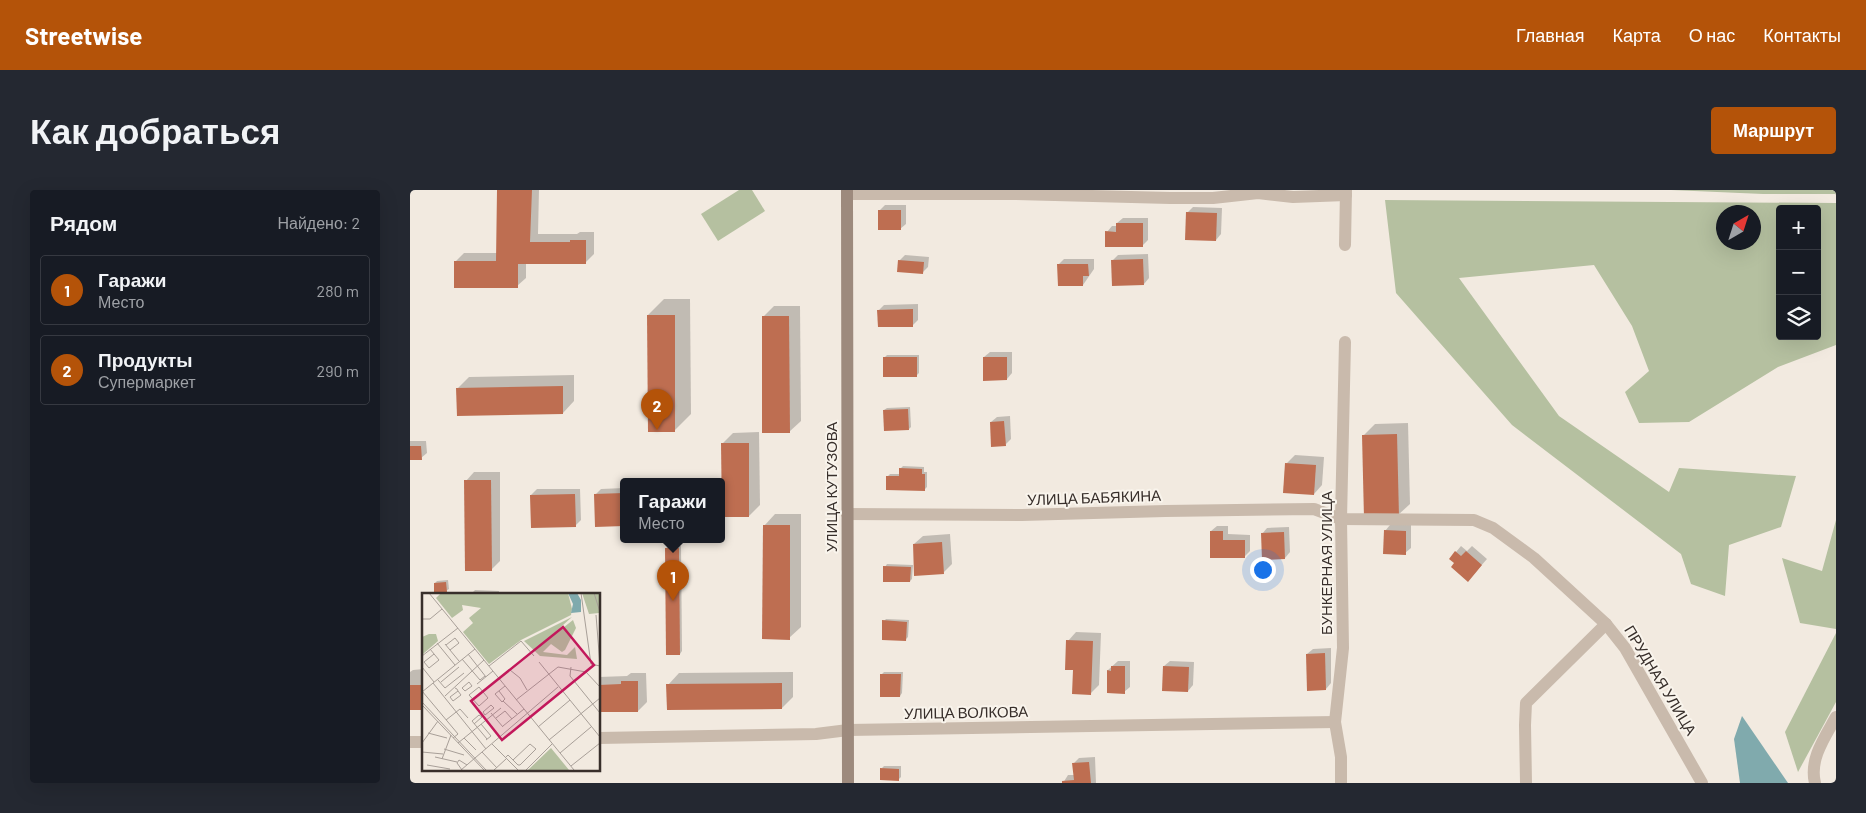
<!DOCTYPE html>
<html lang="ru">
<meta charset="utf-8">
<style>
body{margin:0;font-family:Barlow,sans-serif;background:#242831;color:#f1f3f6}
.controls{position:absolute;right:15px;top:15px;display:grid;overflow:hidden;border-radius:5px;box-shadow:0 5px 20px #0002}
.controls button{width:45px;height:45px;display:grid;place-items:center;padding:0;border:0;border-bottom:1px solid #363941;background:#171b24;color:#f1f3f6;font:25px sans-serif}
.compass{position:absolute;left:1306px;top:15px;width:45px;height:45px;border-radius:50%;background:#171b24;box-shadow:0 5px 20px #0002;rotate:39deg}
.you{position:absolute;left:852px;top:379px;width:18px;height:18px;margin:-12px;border:4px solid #fff;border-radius:50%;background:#1a73e8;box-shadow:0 0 0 8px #1a73e833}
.badge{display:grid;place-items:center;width:32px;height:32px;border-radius:50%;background:#b45309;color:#fff;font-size:16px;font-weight:700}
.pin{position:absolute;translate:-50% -41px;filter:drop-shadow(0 1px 2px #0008)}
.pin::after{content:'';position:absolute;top:26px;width:18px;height:15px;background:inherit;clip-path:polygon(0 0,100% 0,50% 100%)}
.popup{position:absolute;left:210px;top:288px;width:105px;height:65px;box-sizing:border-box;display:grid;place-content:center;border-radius:5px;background:#171b24;filter:drop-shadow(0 1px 4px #0005);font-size:16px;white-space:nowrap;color:#9ea1a6}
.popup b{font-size:19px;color:#f1f3f6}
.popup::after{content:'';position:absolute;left:50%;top:100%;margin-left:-10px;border:10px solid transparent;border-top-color:#171b24}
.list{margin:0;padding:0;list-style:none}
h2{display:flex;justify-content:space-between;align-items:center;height:65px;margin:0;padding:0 20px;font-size:21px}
h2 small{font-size:16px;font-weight:400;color:#9ea1a6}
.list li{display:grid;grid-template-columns:32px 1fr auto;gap:15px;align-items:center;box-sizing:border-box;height:70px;margin:0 10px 10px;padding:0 10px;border:1px solid #363941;border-radius:5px}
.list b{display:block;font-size:19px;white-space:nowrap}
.list p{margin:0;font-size:16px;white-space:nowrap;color:#9ea1a6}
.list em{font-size:16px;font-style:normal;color:#9ea1a6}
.icon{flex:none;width:28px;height:28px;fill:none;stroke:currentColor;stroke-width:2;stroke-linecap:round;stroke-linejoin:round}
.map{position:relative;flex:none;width:1426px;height:593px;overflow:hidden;border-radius:5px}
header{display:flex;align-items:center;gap:30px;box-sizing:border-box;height:70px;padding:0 25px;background:#b45309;color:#fff}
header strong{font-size:24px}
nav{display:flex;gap:28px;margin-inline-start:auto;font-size:18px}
.intro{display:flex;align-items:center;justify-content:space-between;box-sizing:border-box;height:120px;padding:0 30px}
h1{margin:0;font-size:35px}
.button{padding:12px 22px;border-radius:5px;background:#b45309;color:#fff;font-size:18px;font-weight:700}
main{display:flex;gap:30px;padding:0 30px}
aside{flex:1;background:#171b24;border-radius:5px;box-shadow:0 5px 20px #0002}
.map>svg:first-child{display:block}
.green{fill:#b5c0a0;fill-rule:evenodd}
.water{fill:#80aaad}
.shadow{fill:#0003}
.building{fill:#be6e51}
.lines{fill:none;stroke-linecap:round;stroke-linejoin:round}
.street{stroke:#c9baac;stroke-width:12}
.secondary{stroke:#9d8a7d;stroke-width:12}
.labels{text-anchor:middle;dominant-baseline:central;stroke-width:4;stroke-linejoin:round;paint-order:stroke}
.street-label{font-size:15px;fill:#382f2b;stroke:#f9f4ec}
.inset-road{fill:none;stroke:#a89f98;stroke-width:1}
.view{fill:#c2185b;fill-opacity:0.15;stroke:#c2185b;stroke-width:2.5}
.inset-edge{fill:none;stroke:#382f2b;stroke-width:2.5}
</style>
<header>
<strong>Streetwise</strong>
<nav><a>Главная</a><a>Карта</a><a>О нас</a><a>Контакты</a></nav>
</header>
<div class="intro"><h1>Как добраться</h1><a class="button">Маршрут</a></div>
<main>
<aside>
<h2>Рядом<small>Найдено: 2</small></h2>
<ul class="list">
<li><span class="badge">1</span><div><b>Гаражи</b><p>Место</p></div><em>280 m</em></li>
<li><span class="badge">2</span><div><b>Продукты</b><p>Супермаркет</p></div><em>290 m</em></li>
</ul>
</aside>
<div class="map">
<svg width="1426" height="593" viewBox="0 0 1426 593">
<rect width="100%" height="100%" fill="#f2eae0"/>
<!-- green -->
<g class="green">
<path d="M 329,0 L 342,0 L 355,21 L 308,51 L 291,24 Z"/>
<path d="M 1261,0 L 1426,0 L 1426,4 L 1353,4 Z"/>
<path d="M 975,10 L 1426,13 L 1426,155 L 1368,177 L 1279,232 L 1229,233 L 1215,202 L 1239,181 L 1222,136 L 1184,75 L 1049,88 L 1149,226 L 1259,302 L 1269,278 L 1386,286 L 1371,337 L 1319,355 L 1315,406 L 1281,394 L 1271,364 L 1102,235 L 986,103 ZM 1370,19 L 1407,19 L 1407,146 L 1370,146 ZM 1314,22 L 1344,22 L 1344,52 L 1314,52 Z"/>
<path d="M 1426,330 L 1426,439 L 1390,433 L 1372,368 L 1412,381 Z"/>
<path d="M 1426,443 L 1426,512 L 1388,582 L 1375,542 Z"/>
</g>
<!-- water -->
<path class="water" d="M 1332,526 L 1378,593 L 1330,593 L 1324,549 Z"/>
<!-- shadow -->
<g class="shadow">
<path d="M 88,0 L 129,0 L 128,44 L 167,44 L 170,42 L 184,42 L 184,64 L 176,72 L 116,72 L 116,88 L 107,96 L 45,72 L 54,63 L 88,63 Z"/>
<path d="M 475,15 L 496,15 L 496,34 L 490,39 L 469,21 Z"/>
<path d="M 783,17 L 812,18 L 811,44 L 806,50 L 777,23 Z"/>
<path d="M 713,28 L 738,28 L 738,50 L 732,56 L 697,42 L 702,36 L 707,36 L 707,33 Z"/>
<path d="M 738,64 L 739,88 L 734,94 L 702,71 L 708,65 Z"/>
<path d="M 495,65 L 519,67 L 518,77 L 512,83 L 489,71 Z"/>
<path d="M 654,69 L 684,69 L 684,79 L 673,95 L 648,75 Z"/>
<path d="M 254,109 L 280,109 L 281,224 L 265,240 L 238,125 Z"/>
<path d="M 508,114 L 508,130 L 502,136 L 469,120 L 474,115 Z"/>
<path d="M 364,116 L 390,116 L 391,231 L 379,242 L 353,127 Z"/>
<path d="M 580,162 L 602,162 L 602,183 L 597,189 L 574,167 Z"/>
<path d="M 477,165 L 509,165 L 509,183 L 506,186 L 474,168 Z"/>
<path d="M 164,185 L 164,211 L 153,223 L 48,198 L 59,187 Z"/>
<path d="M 500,217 L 501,237 L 499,239 L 474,220 L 477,218 Z"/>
<path d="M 600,226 L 601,249 L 595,255 L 581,232 L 587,227 Z"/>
<path d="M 998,233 L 1000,314 L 988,325 L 954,245 L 965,234 Z"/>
<path d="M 349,242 L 350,315 L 339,326 L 312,254 L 323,243 Z"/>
<path d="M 0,251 L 16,251 L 17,263 L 11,268 L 0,269 Z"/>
<path d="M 885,265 L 914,267 L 912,295 L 904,304 L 876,274 Z"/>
<path d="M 493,276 L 514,277 L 514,282 L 517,282 L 517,297 L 514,300 L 477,287 L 480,284 L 490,284 L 490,279 Z"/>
<path d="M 64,282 L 90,282 L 90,371 L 81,380 L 56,291 Z"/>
<path d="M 214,298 L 214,335 L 187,336 L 186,304 L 191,299 Z"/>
<path d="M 127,299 L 170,299 L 171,330 L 165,336 L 121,305 Z"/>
<path d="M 365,324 L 391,324 L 391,437 L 379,448 L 354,336 Z"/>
<path d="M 980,335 L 1001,335 L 1001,358 L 995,363 L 975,341 Z"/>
<path d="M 807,336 L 818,336 L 818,344 L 840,345 L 840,361 L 834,367 L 801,341 Z"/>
<path d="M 879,337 L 880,362 L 875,368 L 852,344 L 857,338 Z"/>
<path d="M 540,344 L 542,374 L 533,383 L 504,354 L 513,346 Z"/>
<path d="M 259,356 L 271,356 L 272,461 L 270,464 L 256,358 Z"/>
<path d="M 1051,356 L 1057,361 L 1062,356 L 1077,369 L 1063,385 L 1046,373 L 1046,362 Z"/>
<path d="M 477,374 L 503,375 L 502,389 L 500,391 L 475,377 Z"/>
<path d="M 38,390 L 39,399 L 36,401 L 25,393 L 27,391 Z"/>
<path d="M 65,400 L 89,401 L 89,404 L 61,404 Z"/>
<path d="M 476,429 L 499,430 L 498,447 L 496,449 L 474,431 Z"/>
<path d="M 666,442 L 691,443 L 689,495 L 681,503 L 664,479 L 658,451 Z"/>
<path d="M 921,458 L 921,493 L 916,499 L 897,464 L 903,459 Z"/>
<path d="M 708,471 L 720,471 L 720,497 L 714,502 L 698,502 L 698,480 Z"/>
<path d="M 760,471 L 784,472 L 783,495 L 778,501 L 754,476 Z"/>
<path d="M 14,479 L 14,519 L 0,519 L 0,482 L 3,480 Z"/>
<path d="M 383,482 L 383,507 L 372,518 L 258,495 L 269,483 Z"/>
<path d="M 474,482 L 493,482 L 492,503 L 490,506 L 472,484 Z"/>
<path d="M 221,483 L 236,483 L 237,512 L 228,521 L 189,521 L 189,487 L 217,486 Z"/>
<path d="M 685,567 L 686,593 L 653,593 L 658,585 L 664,585 L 664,573 L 669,568 Z"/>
<path d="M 474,576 L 491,576 L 491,587 L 488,590 L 472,578 Z"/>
</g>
<!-- building -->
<g class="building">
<path d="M 87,0 L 122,0 L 120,52 L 160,52 L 160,50 L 176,50 L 176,74 L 108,74 L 108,98 L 44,98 L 44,71 L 86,71 Z"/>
<rect x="468" y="20" width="23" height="20"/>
<path d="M 776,22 L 807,23 L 806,51 L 775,50 Z"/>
<path d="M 706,33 L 733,33 L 733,57 L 695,57 L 695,41 L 706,42 Z"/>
<path d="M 733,69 L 734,95 L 702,96 L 701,70 Z"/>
<path d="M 488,70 L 514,72 L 513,84 L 487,82 Z"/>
<path d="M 647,74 L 678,74 L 679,86 L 673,86 L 673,96 L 648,96 Z"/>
<path d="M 503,119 L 503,137 L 468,137 L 467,120 Z"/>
<path d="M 237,125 L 265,125 L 265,242 L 238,242 Z"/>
<path d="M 352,126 L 379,126 L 380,243 L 352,243 Z"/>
<rect x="473" y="167" width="34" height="20"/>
<path d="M 573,167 L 597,167 L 597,190 L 573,191 Z"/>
<path d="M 153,196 L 153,224 L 47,226 L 46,198 Z"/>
<path d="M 498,219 L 499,240 L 474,241 L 473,220 Z"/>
<path d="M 594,231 L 596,256 L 581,257 L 580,232 Z"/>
<path d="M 987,244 L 989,327 L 954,328 L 952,245 Z"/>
<path d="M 311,253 L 339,253 L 339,327 L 312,327 Z"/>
<path d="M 0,256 L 11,256 L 12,270 L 0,270 Z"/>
<path d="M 875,273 L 906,275 L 904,305 L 873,303 Z"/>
<path d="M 489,278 L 512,279 L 512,284 L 515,284 L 515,301 L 476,300 L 476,286 L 489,286 Z"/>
<path d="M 54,290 L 81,290 L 82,381 L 55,381 Z"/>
<path d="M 214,303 L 214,336 L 185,337 L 184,304 Z"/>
<path d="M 165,304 L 166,337 L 121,338 L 120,305 Z"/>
<path d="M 353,335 L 380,335 L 380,450 L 352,449 Z"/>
<path d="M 974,340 L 996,341 L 996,365 L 973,364 Z"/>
<path d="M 800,341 L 813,341 L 813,350 L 835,350 L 835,368 L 800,368 Z"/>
<path d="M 874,342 L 875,369 L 852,370 L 851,343 Z"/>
<path d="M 532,352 L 534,384 L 504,386 L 503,354 Z"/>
<path d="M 255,358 L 269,358 L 270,465 L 256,465 Z"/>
<path d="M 1045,361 L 1051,366 L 1056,361 L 1072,375 L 1058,392 L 1041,377 L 1044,373 L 1039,369 Z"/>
<path d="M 473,376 L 501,377 L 500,392 L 473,392 Z"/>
<path d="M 36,392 L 37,402 L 24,403 L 24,393 Z"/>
<path d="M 472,430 L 497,432 L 496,451 L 472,450 Z"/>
<path d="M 656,450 L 683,451 L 681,505 L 662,504 L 663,480 L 655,480 Z"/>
<path d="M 915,463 L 916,500 L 897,501 L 896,464 Z"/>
<path d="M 701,476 L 715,476 L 715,504 L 697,503 L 697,480 L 701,481 Z"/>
<path d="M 753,476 L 779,477 L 778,502 L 752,501 Z"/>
<path d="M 470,484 L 491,484 L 490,507 L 470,507 Z"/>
<path d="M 211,491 L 228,491 L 228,522 L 189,522 L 189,495 L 211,494 Z"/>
<path d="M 372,493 L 372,519 L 257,520 L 256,494 Z"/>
<rect x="0" y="495" width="14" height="25"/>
<path d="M 679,572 L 681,593 L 652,593 L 652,591 L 664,590 L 662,573 Z"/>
<path d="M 470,578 L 489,579 L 489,591 L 470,590 Z"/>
</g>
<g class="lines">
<!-- street -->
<g class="street">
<path d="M 437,4 L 604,4 L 760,8 L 803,8 L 848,3 L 883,7 L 936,5"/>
<path d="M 935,55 L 936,0"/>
<path d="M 437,324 L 612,325 L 755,321 L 904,319 L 931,329 L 1064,330 L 1083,338 L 1124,368 L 1196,434 L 1215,458 L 1292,593"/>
<path d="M 189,548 L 406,544 L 438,540 L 925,532"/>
<path d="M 0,552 L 14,552"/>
<path d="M 931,593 L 931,567 L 925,532 L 933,458 L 931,329 L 935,152"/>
<path d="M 1116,593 L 1115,535 L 1116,513 L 1196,434"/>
<path d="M 1405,593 C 1399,569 1415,547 1426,527"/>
</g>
<!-- secondary -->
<path class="secondary" d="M 437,0 L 438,593"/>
</g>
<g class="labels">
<!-- street labels -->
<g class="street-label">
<text transform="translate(421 297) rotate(-90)">УЛИЦА КУТУЗОВА</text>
<text transform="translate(684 307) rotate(-2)">УЛИЦА БАБЯКИНА</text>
<text transform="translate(916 373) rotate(-90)">БУНКЕРНАЯ УЛИЦА</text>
<text transform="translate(1251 490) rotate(59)">ПРУДНАЯ УЛИЦА</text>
<text transform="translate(556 522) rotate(-1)">УЛИЦА ВОЛКОВА</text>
</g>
</g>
<!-- overview -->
<g transform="translate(12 403)">
<rect width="178" height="178" fill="#f2eae0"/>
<path d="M 19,0 L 146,0 L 150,16 L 149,22 L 99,47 L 67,71 L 41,39 L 51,30 L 47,25 L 59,15 L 40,12 L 41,17 L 30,25 L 14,5 ZM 160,0 L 177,0 L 177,20 L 167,21 ZM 150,24 L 113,57 L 151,27 L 154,35 L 143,57 L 140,59 L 129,51 L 121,59 L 145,62 L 153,54 L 155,66 L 118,63 L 102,48 ZM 7,41 L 14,41 L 16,48 L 1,61 L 0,44 ZM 129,155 L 147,177 L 106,177 Z" fill="#b5c0a0"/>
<path d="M 146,0 L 155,0 L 159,7 L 159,19 L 149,20 L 151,11 Z" fill="#80aaad"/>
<path class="inset-road" d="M 7,0 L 152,177M 159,0 L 169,71 L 178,73M 172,0 L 178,19M 174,22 L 178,72M 0,26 L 8,26 L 20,16M 15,50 L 33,72M 23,51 L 37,68M 24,52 L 33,45 L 37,50 L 28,57M 8,56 L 17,67 L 7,75 L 2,69 L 12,61M 46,61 L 64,84M 0,63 L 36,35M 40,66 L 58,87 L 63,83M 117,69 L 178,144M 67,73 L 99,48 L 112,63M 0,74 L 12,89M 149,74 L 148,83 L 178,120M 88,77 L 98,85 L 105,97M 77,86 L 109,60M 16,87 L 23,95 L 42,80M 19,89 L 37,74M 47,89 L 50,93 L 43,98 L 40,95 ZM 11,90 L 64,156M 55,91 L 71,78M 57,94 L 66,105 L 57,113 L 47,102 ZM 33,95 L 35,96 L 36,98 L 39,102 L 31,108 L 28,104 L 36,98M 0,98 L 36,141 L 31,145M 77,98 L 83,106 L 80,109 L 73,101 L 83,93M 0,99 L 53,56M 23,103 L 62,67M 94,107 L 136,74 L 164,79 L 178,94M 81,108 L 95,121M 0,109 L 64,177M 0,112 L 62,177M 69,112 L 72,115 L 63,122 L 61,119 ZM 69,120 L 81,134M 74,125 L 83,118 L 90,126M 24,127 L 38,116 L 46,125M 52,131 L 60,124 L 57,122 L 50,128 L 65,146M 59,131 L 69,143 L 64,147M 81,133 L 102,116M 116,134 L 148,107M 6,140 L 25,145M 42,145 L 54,157M 127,147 L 178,105M 0,150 L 16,128M 36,150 L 79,115M 70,151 L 96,177M 22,156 L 42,162M 0,159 L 21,161M 60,159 L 75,175M 138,160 L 169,134M 13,164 L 35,169M 83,165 L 86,162 L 96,172 L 98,172 L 114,156 L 108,151 L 91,167M 20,166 L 29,142M 5,172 L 28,176M 149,173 L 178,150M 39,177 L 136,94M 40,177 L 35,170 L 37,167 L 45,172M 72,177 L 84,166M 104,177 L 130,151"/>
<path class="view" d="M 141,34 L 172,72 L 80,147 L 49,108 Z"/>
<rect width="178" height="178" class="inset-edge"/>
</g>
</svg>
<div class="controls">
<button>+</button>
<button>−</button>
<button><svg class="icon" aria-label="layers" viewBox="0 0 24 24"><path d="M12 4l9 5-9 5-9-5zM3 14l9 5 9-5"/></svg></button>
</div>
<svg class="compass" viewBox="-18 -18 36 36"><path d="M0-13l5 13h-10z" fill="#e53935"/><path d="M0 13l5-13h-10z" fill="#9ea1a6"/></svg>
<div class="you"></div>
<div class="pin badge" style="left:263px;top:411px">1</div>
<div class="popup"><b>Гаражи</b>Место</div>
<div class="pin badge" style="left:247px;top:240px">2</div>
</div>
</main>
